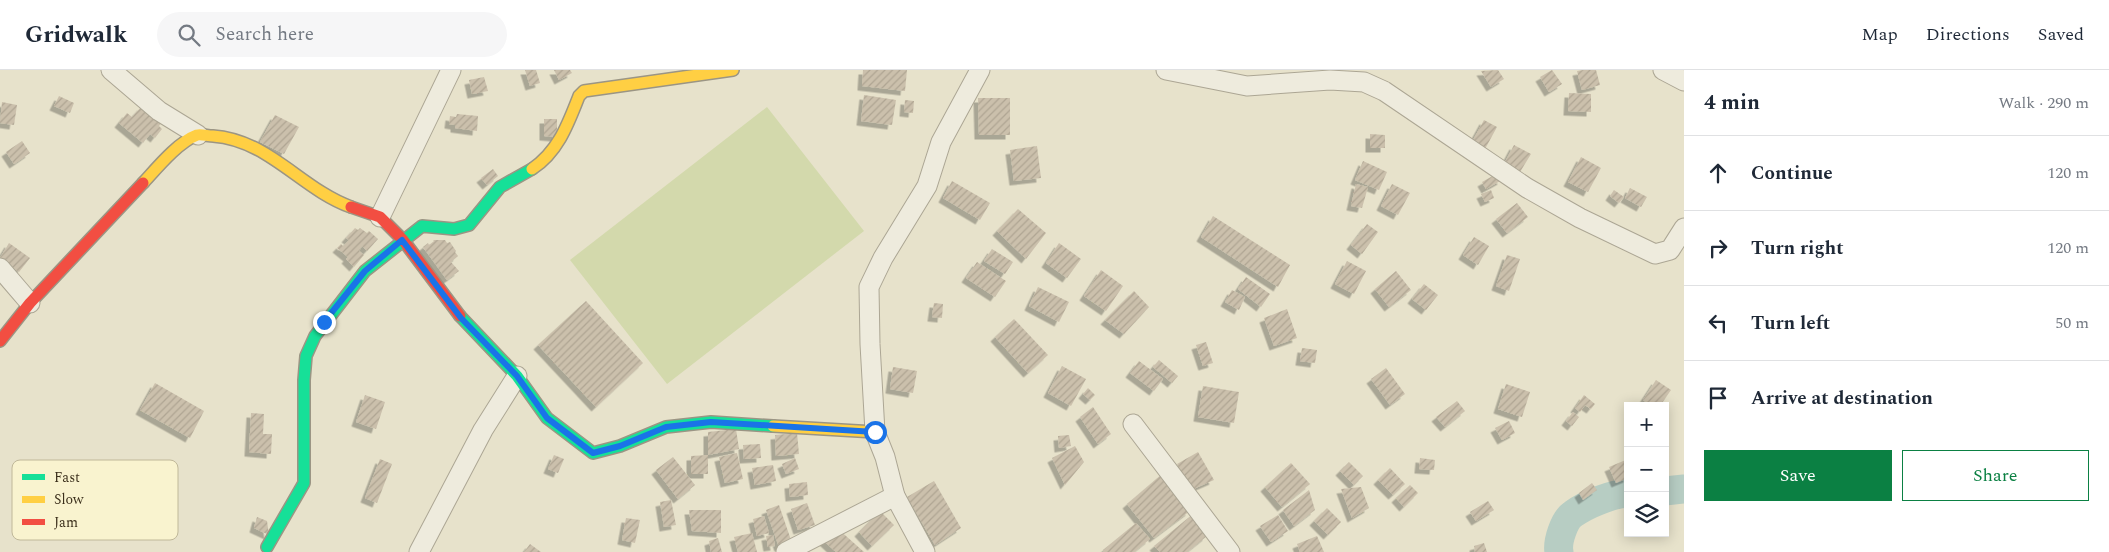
<!DOCTYPE html>
<meta charset="utf-8">
<style>
body{margin:0;font-family:Spectral,serif;background:#f6f6f7;color:#1f2937}
.controls{position:absolute;right:15px;bottom:15px;display:grid;overflow:hidden;border-radius:0px;box-shadow:0 2px 12px #0003}
.controls button{width:45px;height:45px;display:grid;place-items:center;padding:0;border:0;border-bottom:1px solid #e0e1e3;background:#fff;color:#1f2937;font:25px sans-serif}
.stop{position:absolute;width:15px;height:15px;margin:-11px;border:4px solid #1a73e8;border-radius:50%;background:#fff}
.stop.end{background:#1a73e8;border-color:#fff;box-shadow:0 1px 5px #0008}
.list{margin:0;padding:0;list-style:none}
h2{display:flex;justify-content:space-between;align-items:center;height:65px;margin:0;padding:0 20px;font-size:21px}
h2 small{font-size:16px;font-weight:400;color:#747a83}
.list li{display:grid;grid-template-columns:32px 1fr auto;gap:15px;align-items:center;box-sizing:border-box;height:75px;padding:0 20px;border-top:1px solid #e0e1e3}
.list b{display:block;font-size:19px;white-space:nowrap}
.list em{font-size:16px;font-style:normal;color:#747a83}
.actions{display:flex;gap:10px;padding:15px 20px}
.actions a{flex:1;padding:11px 0;border:1px solid #0b8043;border-radius:0px;text-align:center;font-size:18px;color:#0b8043}
.actions .main{background:#0b8043;color:#fff}
.icon{flex:none;width:28px;height:28px;fill:none;stroke:currentColor;stroke-width:2;stroke-linecap:round;stroke-linejoin:round}
.map{position:relative;flex:none;width:1684px;height:482px;overflow:hidden}
header{display:flex;align-items:center;gap:30px;box-sizing:border-box;height:70px;padding:0 25px;background:#fff;border-bottom:1px solid #e0e1e3}
header strong{font-size:24px}
nav{display:flex;gap:28px;margin-inline-start:auto;font-size:18px}
.search{width:350px;height:45px;background:#f6f6f7;display:flex;align-items:center;gap:12px;box-sizing:border-box;padding:0 18px;border-radius:28px;color:#747a83;font-size:19px}
main{display:flex}
aside{flex:1;background:#fff}
.map>svg:first-child{display:block}
.garden{fill:#d3d9ac}
.lines{fill:none;stroke-linecap:round;stroke-linejoin:round}
.river{stroke:#b7cdc3;stroke-width:29}
.building{fill:url(#building-hatch);filter:url(#shadow)}
.street-casing{stroke:#aca694;stroke-width:21}
.fast-casing{stroke:#9b9584;stroke-width:14}
.slow-casing{stroke:#9b9584;stroke-width:14}
.jam-casing{stroke:#9b9584;stroke-width:14}
.street{stroke:#eeebdd;stroke-width:19}
.fast{stroke:#16e098;stroke-width:11}
.slow{stroke:#ffcf43;stroke-width:11}
.jam{stroke:#f24e42;stroke-width:11}
.route{stroke:#1a73e8;stroke-width:6}
.key{fill:#f9f3cf;stroke:#c0b899;stroke-width:1}
.key-label{font-size:14px;fill:#3b2f1b}
</style>
<header>
<strong>Gridwalk</strong>
<div class="search"><svg class="icon" aria-label="search" viewBox="0 0 24 24"><circle cx="10" cy="10" r="6"/><path d="M15 15l6 6"/></svg>Search here</div>
<nav><a>Map</a><a>Directions</a><a>Saved</a></nav>
</header>
<main>
<div class="map">
<svg width="1684" height="482" viewBox="0 0 1684 482">
<defs>
<pattern id="building-hatch" width="6" height="6" patternUnits="userSpaceOnUse" patternTransform="scale(1.25)"><rect width="6" height="6" fill="#cbc0ac"/><path d="M-1 1l2-2M0 6l6-6M5 7l2-2" fill="none" stroke="#afa593"/></pattern>
<filter id="shadow"><feDropShadow dx="-4.5" dy="4.5" stdDeviation="0" flood-color="#0004"/></filter>
</defs>
<rect width="100%" height="100%" fill="#e7e2cb"/>
<!-- garden -->
<path class="garden" d="M 767,37 L 864,161 L 667,314 L 570,190 Z"/>
<g class="lines">
<!-- river -->
<g class="river">
<path d="M 1665,421 L 1684,419"/>
<path d="M 1559,482 C 1557,472 1564,450 1573,444 C 1587,434 1612,424 1628,423"/>
</g>
</g>
<!-- building -->
<g class="building">
<path d="M 525,0 L 536,0 L 540,13 L 530,16 Z"/>
<path d="M 554,0 L 570,0 L 572,3 L 559,10 Z"/>
<path d="M 863,0 L 907,0 L 905,21 L 862,16 Z"/>
<path d="M 1498,0 L 1504,9 L 1491,17 L 1481,1 Z"/>
<path d="M 1552,0 L 1562,14 L 1549,22 L 1540,7 Z"/>
<path d="M 1583,0 L 1596,0 L 1600,15 L 1582,20 L 1577,1 Z"/>
<path d="M 484,7 L 488,21 L 472,24 L 469,10 Z"/>
<path d="M 1569,23 L 1591,24 L 1591,42 L 1568,41 Z"/>
<path d="M 864,25 L 896,30 L 892,55 L 861,51 Z"/>
<path d="M 59,26 L 74,33 L 70,43 L 54,36 Z"/>
<path d="M 978,28 L 1010,28 L 1010,65 L 979,65 Z"/>
<path d="M 905,30 L 914,31 L 913,43 L 904,42 Z"/>
<path d="M 2,32 L 17,35 L 14,55 L 0,53 Z"/>
<path d="M 142,36 L 162,52 L 159,56 L 162,59 L 155,68 L 150,64 L 143,73 L 119,53 L 127,43 L 132,47 Z"/>
<path d="M 457,44 L 478,46 L 477,61 L 455,58 L 455,55 L 449,54 L 450,46 L 456,47 Z"/>
<path d="M 275,45 L 299,57 L 284,84 L 260,72 Z"/>
<path d="M 544,49 L 557,49 L 557,67 L 544,66 Z"/>
<path d="M 1484,50 L 1497,57 L 1485,79 L 1472,72 Z"/>
<path d="M 1370,64 L 1385,65 L 1385,78 L 1370,78 Z"/>
<path d="M 22,71 L 30,83 L 14,94 L 6,82 Z"/>
<path d="M 1514,75 L 1531,84 L 1520,102 L 1504,94 Z"/>
<path d="M 1037,76 L 1041,108 L 1014,111 L 1010,80 Z"/>
<path d="M 1581,87 L 1601,98 L 1588,122 L 1568,112 Z"/>
<path d="M 1363,91 L 1387,102 L 1379,120 L 1355,110 Z"/>
<path d="M 493,99 L 498,106 L 487,115 L 481,108 Z"/>
<path d="M 1498,103 L 1502,110 L 1486,119 L 1482,112 Z"/>
<path d="M 952,111 L 990,133 L 980,150 L 943,128 Z"/>
<path d="M 1356,114 L 1368,117 L 1362,138 L 1351,136 Z"/>
<path d="M 1392,114 L 1410,123 L 1398,145 L 1381,136 Z"/>
<path d="M 1630,118 L 1647,127 L 1641,137 L 1625,128 Z"/>
<path d="M 1491,120 L 1494,128 L 1485,132 L 1481,124 Z"/>
<path d="M 1614,120 L 1624,127 L 1619,133 L 1610,126 Z"/>
<path d="M 1517,133 L 1528,147 L 1507,163 L 1496,149 Z"/>
<path d="M 1018,139 L 1046,163 L 1026,189 L 997,161 Z"/>
<path d="M 1213,146 L 1290,195 L 1278,217 L 1201,167 Z"/>
<path d="M 1367,154 L 1378,162 L 1362,184 L 1351,175 Z"/>
<path d="M 355,158 L 358,160 L 360,158 L 367,163 L 369,161 L 378,169 L 367,181 L 362,176 L 359,181 L 364,185 L 354,197 L 346,189 L 348,187 L 337,178 L 341,174 L 343,176 L 349,170 L 346,168 Z"/>
<path d="M 1474,167 L 1489,176 L 1478,195 L 1463,185 Z"/>
<path d="M 433,170 L 445,170 L 447,173 L 450,172 L 456,181 L 455,182 L 458,186 L 451,192 L 459,201 L 447,210 L 423,177 L 428,173 L 429,175 L 434,171 Z"/>
<path d="M 9,173 L 30,188 L 19,202 L 0,188 Z"/>
<path d="M 1059,173 L 1081,189 L 1067,208 L 1046,193 Z"/>
<path d="M 992,179 L 1013,192 L 1005,204 L 984,191 Z"/>
<path d="M 1507,185 L 1520,189 L 1509,221 L 1496,216 Z"/>
<path d="M 1347,191 L 1366,201 L 1354,224 L 1335,214 Z"/>
<path d="M 977,192 L 1006,211 L 995,227 L 966,208 Z"/>
<path d="M 1101,200 L 1123,216 L 1106,241 L 1084,226 Z"/>
<path d="M 1396,201 L 1411,220 L 1389,237 L 1375,219 Z"/>
<path d="M 1246,207 L 1270,224 L 1261,237 L 1238,219 Z"/>
<path d="M 1424,214 L 1438,225 L 1426,240 L 1412,229 Z"/>
<path d="M 1038,217 L 1069,232 L 1059,252 L 1029,236 Z"/>
<path d="M 1232,220 L 1245,227 L 1239,240 L 1225,232 Z"/>
<path d="M 1134,221 L 1149,237 L 1124,264 L 1105,250 Z"/>
<path d="M 586,231 L 643,293 L 596,337 L 538,275 Z"/>
<path d="M 934,233 L 943,234 L 942,248 L 932,247 Z"/>
<path d="M 1287,239 L 1297,268 L 1274,276 L 1264,248 Z"/>
<path d="M 1014,249 L 1048,285 L 1028,303 L 995,267 Z"/>
<path d="M 1206,272 L 1213,293 L 1203,296 L 1196,275 Z"/>
<path d="M 1302,278 L 1317,280 L 1315,293 L 1300,291 Z"/>
<path d="M 1159,290 L 1178,306 L 1172,313 L 1153,297 Z"/>
<path d="M 1139,291 L 1163,309 L 1154,321 L 1130,303 Z"/>
<path d="M 1062,296 L 1086,309 L 1071,336 L 1048,323 Z"/>
<path d="M 893,297 L 917,301 L 913,323 L 890,319 Z"/>
<path d="M 1386,298 L 1405,324 L 1390,335 L 1371,309 Z"/>
<path d="M 1656,310 L 1671,320 L 1660,336 L 1652,336 L 1643,330 Z"/>
<path d="M 155,313 L 204,341 L 190,368 L 140,340 Z"/>
<path d="M 1506,314 L 1530,322 L 1522,347 L 1498,339 Z"/>
<path d="M 1203,316 L 1239,322 L 1234,353 L 1198,347 Z"/>
<path d="M 1088,318 L 1095,325 L 1090,330 L 1083,324 Z"/>
<path d="M 365,325 L 385,332 L 376,359 L 356,352 Z"/>
<path d="M 1584,325 L 1595,334 L 1591,339 L 1585,335 L 1580,342 L 1575,338 Z"/>
<path d="M 1457,331 L 1465,341 L 1445,357 L 1436,347 Z"/>
<path d="M 1093,337 L 1111,364 L 1098,374 L 1080,347 Z"/>
<path d="M 1573,342 L 1579,347 L 1572,356 L 1566,351 Z"/>
<path d="M 251,343 L 264,344 L 263,364 L 272,364 L 271,384 L 249,382 Z"/>
<path d="M 1509,351 L 1515,363 L 1502,370 L 1495,358 Z"/>
<path d="M 736,359 L 739,379 L 708,385 L 708,404 L 691,404 L 691,386 L 708,385 L 708,362 Z"/>
<path d="M 797,363 L 799,384 L 776,386 L 775,365 Z"/>
<path d="M 1069,365 L 1071,376 L 1059,378 L 1058,366 Z"/>
<path d="M 760,374 L 761,388 L 744,389 L 743,375 Z"/>
<path d="M 1075,376 L 1084,392 L 1065,415 L 1052,388 Z"/>
<path d="M 1198,382 L 1214,410 L 1191,420 L 1177,394 Z"/>
<path d="M 737,383 L 743,409 L 725,413 L 719,387 Z"/>
<path d="M 554,385 L 564,389 L 558,403 L 548,399 Z"/>
<path d="M 673,387 L 695,415 L 678,429 L 656,400 Z"/>
<path d="M 795,388 L 799,399 L 786,404 L 782,394 Z"/>
<path d="M 1420,388 L 1435,390 L 1434,400 L 1419,399 Z"/>
<path d="M 380,389 L 392,394 L 377,433 L 365,428 Z"/>
<path d="M 1628,389 L 1628,408 L 1616,413 L 1609,397 Z"/>
<path d="M 1349,392 L 1363,406 L 1354,415 L 1340,401 Z"/>
<path d="M 1291,393 L 1310,414 L 1282,437 L 1265,417 Z"/>
<path d="M 773,395 L 776,411 L 755,415 L 752,398 Z"/>
<path d="M 1390,398 L 1405,414 L 1393,425 L 1378,410 Z"/>
<path d="M 1162,404 L 1190,441 L 1154,468 L 1127,434 Z"/>
<path d="M 934,411 L 961,458 L 935,475 L 907,427 Z"/>
<path d="M 807,412 L 808,425 L 790,427 L 789,414 Z"/>
<path d="M 1592,413 L 1597,420 L 1583,430 L 1579,423 Z"/>
<path d="M 1410,415 L 1418,423 L 1404,437 L 1396,428 Z"/>
<path d="M 1361,417 L 1369,438 L 1352,448 L 1341,419 Z"/>
<path d="M 1309,420 L 1315,440 L 1294,456 L 1283,440 Z"/>
<path d="M 671,430 L 676,455 L 664,457 L 660,432 Z"/>
<path d="M 1488,431 L 1494,440 L 1476,451 L 1470,442 Z"/>
<path d="M 807,433 L 815,455 L 798,460 L 791,439 Z"/>
<path d="M 779,435 L 792,473 L 779,477 L 766,440 Z"/>
<path d="M 1327,438 L 1341,452 L 1328,465 L 1314,451 Z"/>
<path d="M 689,440 L 721,440 L 721,463 L 692,461 Z"/>
<path d="M 880,441 L 894,455 L 872,476 L 859,462 Z"/>
<path d="M 1193,444 L 1207,466 L 1187,482 L 1160,482 L 1154,476 Z"/>
<path d="M 1278,445 L 1288,461 L 1271,472 L 1260,456 Z"/>
<path d="M 764,446 L 769,463 L 757,466 L 753,449 Z"/>
<path d="M 257,447 L 267,451 L 269,465 L 254,458 Z"/>
<path d="M 626,448 L 640,450 L 635,473 L 622,470 Z"/>
<path d="M 1136,453 L 1150,469 L 1134,482 L 1104,482 L 1103,480 Z"/>
<path d="M 837,458 L 864,482 L 836,482 L 823,470 Z"/>
<path d="M 752,463 L 757,482 L 738,482 L 734,467 Z"/>
<path d="M 773,465 L 775,476 L 768,477 L 766,466 Z"/>
<path d="M 1317,466 L 1324,482 L 1300,482 L 1297,474 Z"/>
<path d="M 718,468 L 722,482 L 711,482 L 709,471 Z"/>
<path d="M 1484,473 L 1487,482 L 1475,482 L 1474,476 Z"/>
<path d="M 530,474 L 541,482 L 524,482 Z"/>
</g>
<g class="lines">
<defs>
<g id="street">
<path d="M 111,0 L 159,41 L 198,65"/>
<path d="M 1166,0 L 1247,16 L 1330,10 L 1364,12 L 1384,21 L 1527,118 L 1580,148 L 1655,184 L 1670,180 L 1684,158"/>
<path d="M 1663,0 L 1684,11"/>
<path d="M 380,147 L 451,0"/>
<path d="M 0,198 L 30,233"/>
<path d="M 1133,354 L 1230,482"/>
<path d="M 419,482 L 483,360 L 517,306"/>
<path d="M 786,482 L 895,426"/>
<path d="M 925,482 L 895,426 L 885,387 L 875,362 L 870,274 L 869,217 L 883,188 L 927,116 L 941,72 L 980,0"/>
</g>
<g id="fast">
<path d="M 460,246 L 517,306 L 547,348 L 593,383 L 620,376 L 666,357 L 711,352 L 773,356"/>
<path d="M 267,477 L 304,413 L 304,310 L 306,286 L 315,266 L 365,201 L 422,156 L 454,159 L 469,155 L 500,117 L 532,99"/>
</g>
<g id="slow">
<path d="M 532,99 C 558,82 568,54 579,26 L 584,21 L 733,0"/>
<path d="M 143,113 C 156,99 178,72 197,65 C 201,64 208,66 213,66 C 269,70 301,119 351,137"/>
<path d="M 773,356 L 875,362"/>
</g>
<g id="jam">
<path d="M 351,137 L 380,147 L 403,170 L 460,246"/>
<path d="M 0,271 L 30,233 L 143,113"/>
</g>
</defs>
<!-- street casing -->
<use href="#street" class="street-casing"/>
<!-- fast casing -->
<use href="#fast" class="fast-casing"/>
<!-- slow casing -->
<use href="#slow" class="slow-casing"/>
<!-- jam casing -->
<use href="#jam" class="jam-casing"/>
<!-- street -->
<use href="#street" class="street"/>
<!-- fast -->
<use href="#fast" class="fast"/>
<!-- slow -->
<use href="#slow" class="slow"/>
<!-- jam -->
<use href="#jam" class="jam"/>
</g>
<g class="lines">
<!-- route -->
<path class="route" d="M 324,252 L 365,201 L 402,170 L 461,248 L 517,306 L 547,348 L 593,383 L 620,376 L 666,357 L 711,352 L 875,362"/>
</g>
<!-- legend -->
<rect x="12" y="390" width="166" height="80" rx="8" class="key"/>
<rect x="22" y="404" width="23" height="6" fill="#16e098"/>
<rect x="22" y="426" width="23" height="7" fill="#ffcf43"/>
<rect x="22" y="449" width="23" height="6" fill="#f24e42"/>
<g class="key-label">
<text x="54" y="412">Fast</text>
<text x="54" y="434">Slow</text>
<text x="54" y="457">Jam</text>
</g>
</svg>
<div class="controls">
<button>+</button>
<button>−</button>
<button><svg class="icon" aria-label="layers" viewBox="0 0 24 24"><path d="M12 4l9 5-9 5-9-5zM3 14l9 5 9-5"/></svg></button>
</div>
<div class="stop" style="left:875px;top:362px"></div>
<div class="stop end" style="left:324px;top:252px"></div>
</div>
<aside>
<h2>4 min<small>Walk · 290 m</small></h2>
<ul class="list">
<li><svg class="icon" aria-label="ahead" viewBox="0 0 24 24"><path d="M12 20V5M6 11l6-6 6 6"/></svg><div><b>Continue</b></div><em>120 m</em></li>
<li><svg class="icon" aria-label="right" viewBox="0 0 24 24"><path d="M7 20v-9h11M14 6l5 5-5 5"/></svg><div><b>Turn right</b></div><em>120 m</em></li>
<li><svg class="icon" aria-label="left" viewBox="0 0 24 24"><path d="M17 20v-9H6M10 6l-5 5 5 5"/></svg><div><b>Turn left</b></div><em>50 m</em></li>
<li><svg class="icon" aria-label="arrive" viewBox="0 0 24 24"><path d="M6 21V4h12l-3 4 3 4H6"/></svg><div><b>Arrive at destination</b></div></li>
</ul>
<div class="actions"><a class="main">Save</a><a>Share</a></div>
</aside>
</main>
